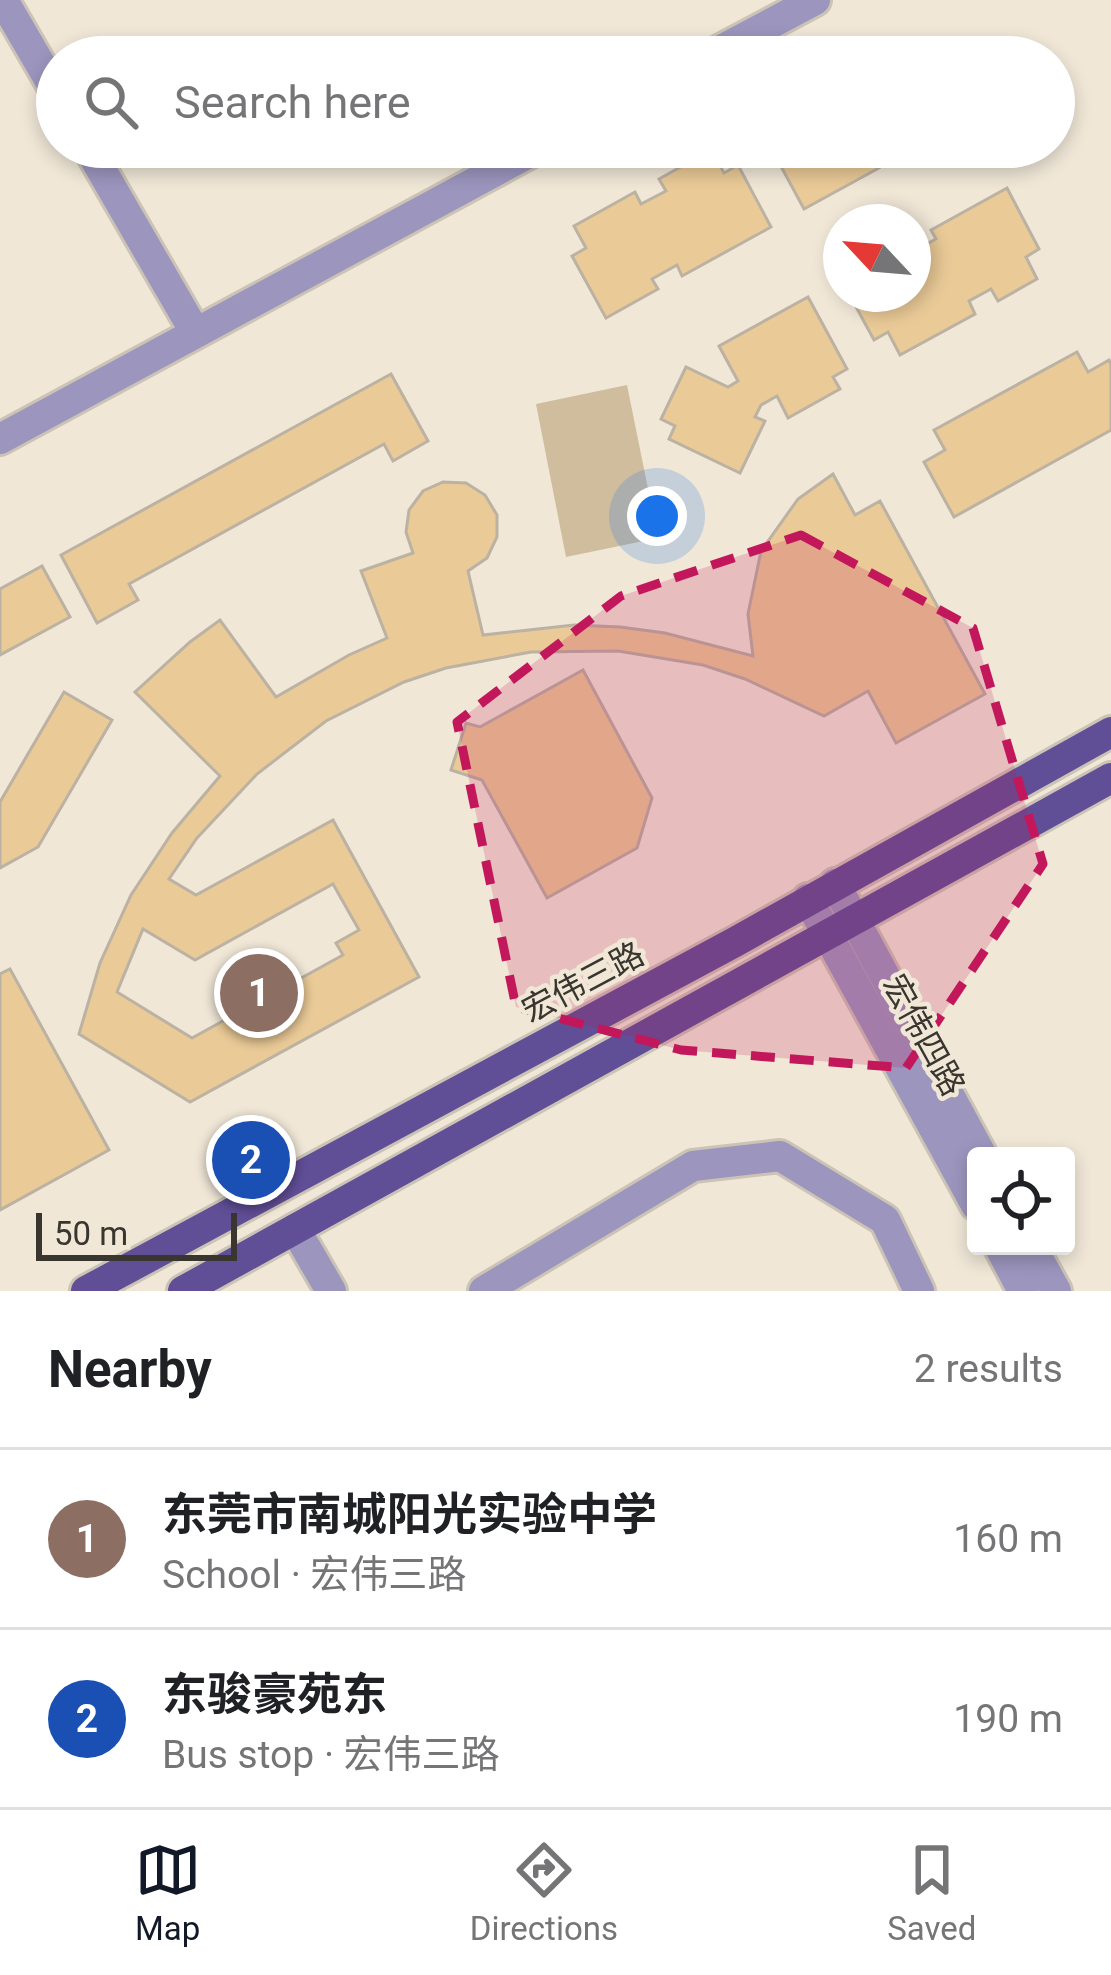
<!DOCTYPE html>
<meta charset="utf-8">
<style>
body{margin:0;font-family:Roboto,"Noto Sans SC",sans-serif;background:#f2f2f2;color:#202124}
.controls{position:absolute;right:36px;bottom:36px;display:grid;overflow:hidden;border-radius:12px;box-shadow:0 6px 18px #0003}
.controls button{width:108px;height:108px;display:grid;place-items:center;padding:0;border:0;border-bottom:3px solid #e0e0e0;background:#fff;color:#202124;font:60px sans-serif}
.compass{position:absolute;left:823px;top:204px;width:108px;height:108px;border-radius:50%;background:#fff;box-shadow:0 6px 18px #0003;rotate:296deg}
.scale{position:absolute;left:36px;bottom:30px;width:201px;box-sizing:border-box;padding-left:12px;border:6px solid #39352f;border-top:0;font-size:33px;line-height:42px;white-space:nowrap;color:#39352f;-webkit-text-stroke:9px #f0e7d7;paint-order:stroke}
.you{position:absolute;left:657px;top:516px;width:42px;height:42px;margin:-30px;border:9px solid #fff;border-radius:50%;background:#1a73e8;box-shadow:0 0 0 18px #1a73e833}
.badge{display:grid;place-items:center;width:78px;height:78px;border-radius:50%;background:#111827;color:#fff;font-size:39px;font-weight:700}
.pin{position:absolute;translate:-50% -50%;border:6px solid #fff;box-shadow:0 3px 12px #0006}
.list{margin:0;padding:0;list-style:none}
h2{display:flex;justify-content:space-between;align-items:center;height:156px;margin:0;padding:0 48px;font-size:51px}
h2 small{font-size:39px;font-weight:400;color:#757577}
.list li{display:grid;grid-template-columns:78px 1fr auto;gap:36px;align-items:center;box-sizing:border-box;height:180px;padding:0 48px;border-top:3px solid #e0e0e0}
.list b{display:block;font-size:45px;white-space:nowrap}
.list p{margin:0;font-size:39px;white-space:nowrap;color:#757577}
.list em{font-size:39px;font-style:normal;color:#757577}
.icon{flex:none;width:66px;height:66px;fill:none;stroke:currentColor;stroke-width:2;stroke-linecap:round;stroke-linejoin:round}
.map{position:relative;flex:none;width:1111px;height:1291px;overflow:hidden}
.search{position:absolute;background:#fff;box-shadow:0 6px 18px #0003;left:36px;right:36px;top:36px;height:132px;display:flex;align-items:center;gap:30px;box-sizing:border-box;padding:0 42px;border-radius:66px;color:#757577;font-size:45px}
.sheet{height:516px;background:#fff}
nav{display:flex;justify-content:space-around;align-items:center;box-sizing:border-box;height:168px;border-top:3px solid #e0e0e0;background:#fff;font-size:33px;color:#757577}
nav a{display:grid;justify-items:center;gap:6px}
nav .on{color:#111827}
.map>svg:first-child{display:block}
.green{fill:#d0bd9e}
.building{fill:#eaca97;stroke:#bbb2a3;stroke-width:3;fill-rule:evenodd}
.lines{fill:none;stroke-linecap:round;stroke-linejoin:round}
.minor-casing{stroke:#cbc3b5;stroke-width:36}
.major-casing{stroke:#cbc3b5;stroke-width:36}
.minor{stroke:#9c95be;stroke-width:30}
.major{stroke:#604e97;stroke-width:30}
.marked{fill:#c2185b;fill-opacity:0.2;stroke:#c2185b;stroke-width:9;stroke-dasharray:24 15;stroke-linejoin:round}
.labels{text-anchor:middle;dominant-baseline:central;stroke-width:9;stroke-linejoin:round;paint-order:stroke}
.street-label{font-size:33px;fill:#39352f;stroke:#f0e7d7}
</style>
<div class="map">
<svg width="1111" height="1291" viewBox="0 0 1111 1291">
<rect width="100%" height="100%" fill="#f0e7d7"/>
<!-- green -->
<path class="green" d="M 627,385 L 658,538 L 566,557 L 536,404 Z"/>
<!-- building -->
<g class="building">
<path d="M 910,42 L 918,57 L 883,57 Z"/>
<path d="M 917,147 L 893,160 L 888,150 L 874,158 L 879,168 L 804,209 L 771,148 Z"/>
<path d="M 711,150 L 724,173 L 738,165 L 771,227 L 682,276 L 677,265 L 652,279 L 658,289 L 606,318 L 572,256 L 586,248 L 574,226 L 635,192 L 641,204 L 666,191 L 659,179 Z"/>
<path d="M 1007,188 L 1039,249 L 1026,257 L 1037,279 L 998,301 L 991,289 L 969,301 L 975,314 L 900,355 L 888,332 L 874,340 L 849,294 L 913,294 L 913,239 L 916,238 L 921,247 L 936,239 L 931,230 Z"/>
<path d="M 808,297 L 847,369 L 833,377 L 840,389 L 788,418 L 777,396 L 761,405 L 755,417 L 765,421 L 740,473 L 669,439 L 675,426 L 661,419 L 686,367 L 728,387 L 738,381 L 719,346 Z"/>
<path d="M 1077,352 L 1088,372 L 1109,360 L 1111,364 L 1111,430 L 954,517 L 924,462 L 945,450 L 934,430 Z"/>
<path d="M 391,374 L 428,441 L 393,461 L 384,444 L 129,584 L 138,600 L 97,623 L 61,555 Z"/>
<path d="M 833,474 L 855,515 L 880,501 L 985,694 L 896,743 L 868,691 L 824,716 L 745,679 L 703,665 L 618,651 L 531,652 L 446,668 L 404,682 L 326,721 L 257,774 L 197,838 L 169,879 L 196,895 L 333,820 L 419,977 L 190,1102 L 79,1034 L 100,963 L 131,895 L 172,833 L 220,776 L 135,692 L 190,642 L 220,620 L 276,697 L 349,655 L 387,638 L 361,571 L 413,553 L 406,532 L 409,510 L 423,491 L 443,482 L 466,483 L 485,495 L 497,515 L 497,537 L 487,558 L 468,571 L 483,635 L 574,625 L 620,627 L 665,633 L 753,656 L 748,614 L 761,551 L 798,499 ZM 333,884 L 359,930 L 336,943 L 343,955 L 192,1038 L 117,992 L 143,929 L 195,960 Z"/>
<path d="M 42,566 L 70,617 L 0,655 L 0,589 Z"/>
<path d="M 583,670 L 652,798 L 637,848 L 547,898 L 482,780 L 451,770 L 466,723 L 480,727 Z"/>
<path d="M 64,692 L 112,720 L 38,847 L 0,868 L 0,802 Z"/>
<path d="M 10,969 L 109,1150 L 0,1210 L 0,974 Z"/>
</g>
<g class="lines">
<defs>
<g id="minor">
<path d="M 3,0 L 57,93"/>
<path d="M 708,57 L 815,0"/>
<path d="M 88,147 L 195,332"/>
<path d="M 0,439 L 540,147"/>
<path d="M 835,884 L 982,1156"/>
<path d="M 808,899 L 976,1205"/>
<path d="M 295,1229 L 331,1291"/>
<path d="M 999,1246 L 1023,1291"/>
<path d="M 1031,1246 L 1056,1291"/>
<path d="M 484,1291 L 693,1166 L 780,1156 L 885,1220 L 919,1291"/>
</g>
<g id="major">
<path d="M 86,1291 L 735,942 L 1111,732"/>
<path d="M 183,1291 L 1111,778"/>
</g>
</defs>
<!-- minor casing -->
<use href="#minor" class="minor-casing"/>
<!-- major casing -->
<use href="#major" class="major-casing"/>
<!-- minor -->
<use href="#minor" class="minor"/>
<!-- major -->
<use href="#major" class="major"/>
</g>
<!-- marked area -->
<path class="marked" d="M 801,535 L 973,628 L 1043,864 L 906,1068 L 681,1050 L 516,1007 L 457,722 L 621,596 Z"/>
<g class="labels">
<!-- street labels -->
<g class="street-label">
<text transform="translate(583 982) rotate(-28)">宏伟三路</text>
<text transform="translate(924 1035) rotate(61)">宏伟四路</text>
</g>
</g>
</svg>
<div class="controls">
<button><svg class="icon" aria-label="locate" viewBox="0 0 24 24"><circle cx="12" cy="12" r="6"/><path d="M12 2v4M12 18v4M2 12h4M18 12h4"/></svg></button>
</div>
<svg class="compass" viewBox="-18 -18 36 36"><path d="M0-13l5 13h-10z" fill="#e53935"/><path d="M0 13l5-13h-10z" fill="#757577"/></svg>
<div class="scale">50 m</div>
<div class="you"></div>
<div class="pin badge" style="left:259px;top:993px;background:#8d6e63">1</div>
<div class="pin badge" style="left:251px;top:1160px;background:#1a4fb4">2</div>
<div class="search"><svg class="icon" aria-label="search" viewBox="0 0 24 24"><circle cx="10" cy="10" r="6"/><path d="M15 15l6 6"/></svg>Search here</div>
</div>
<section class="sheet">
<h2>Nearby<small>2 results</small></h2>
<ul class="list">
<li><span class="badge" style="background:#8d6e63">1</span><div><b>东莞市南城阳光实验中学</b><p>School · 宏伟三路</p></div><em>160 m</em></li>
<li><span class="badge" style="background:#1a4fb4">2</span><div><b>东骏豪苑东</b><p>Bus stop · 宏伟三路</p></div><em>190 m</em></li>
</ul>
</section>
<nav>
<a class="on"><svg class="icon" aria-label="map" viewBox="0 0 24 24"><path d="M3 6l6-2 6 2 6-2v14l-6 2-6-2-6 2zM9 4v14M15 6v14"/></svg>Map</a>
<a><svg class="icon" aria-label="directions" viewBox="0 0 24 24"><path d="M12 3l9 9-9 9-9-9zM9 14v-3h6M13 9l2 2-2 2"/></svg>Directions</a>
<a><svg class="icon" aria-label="saved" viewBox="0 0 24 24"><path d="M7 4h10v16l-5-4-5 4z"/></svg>Saved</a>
</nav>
